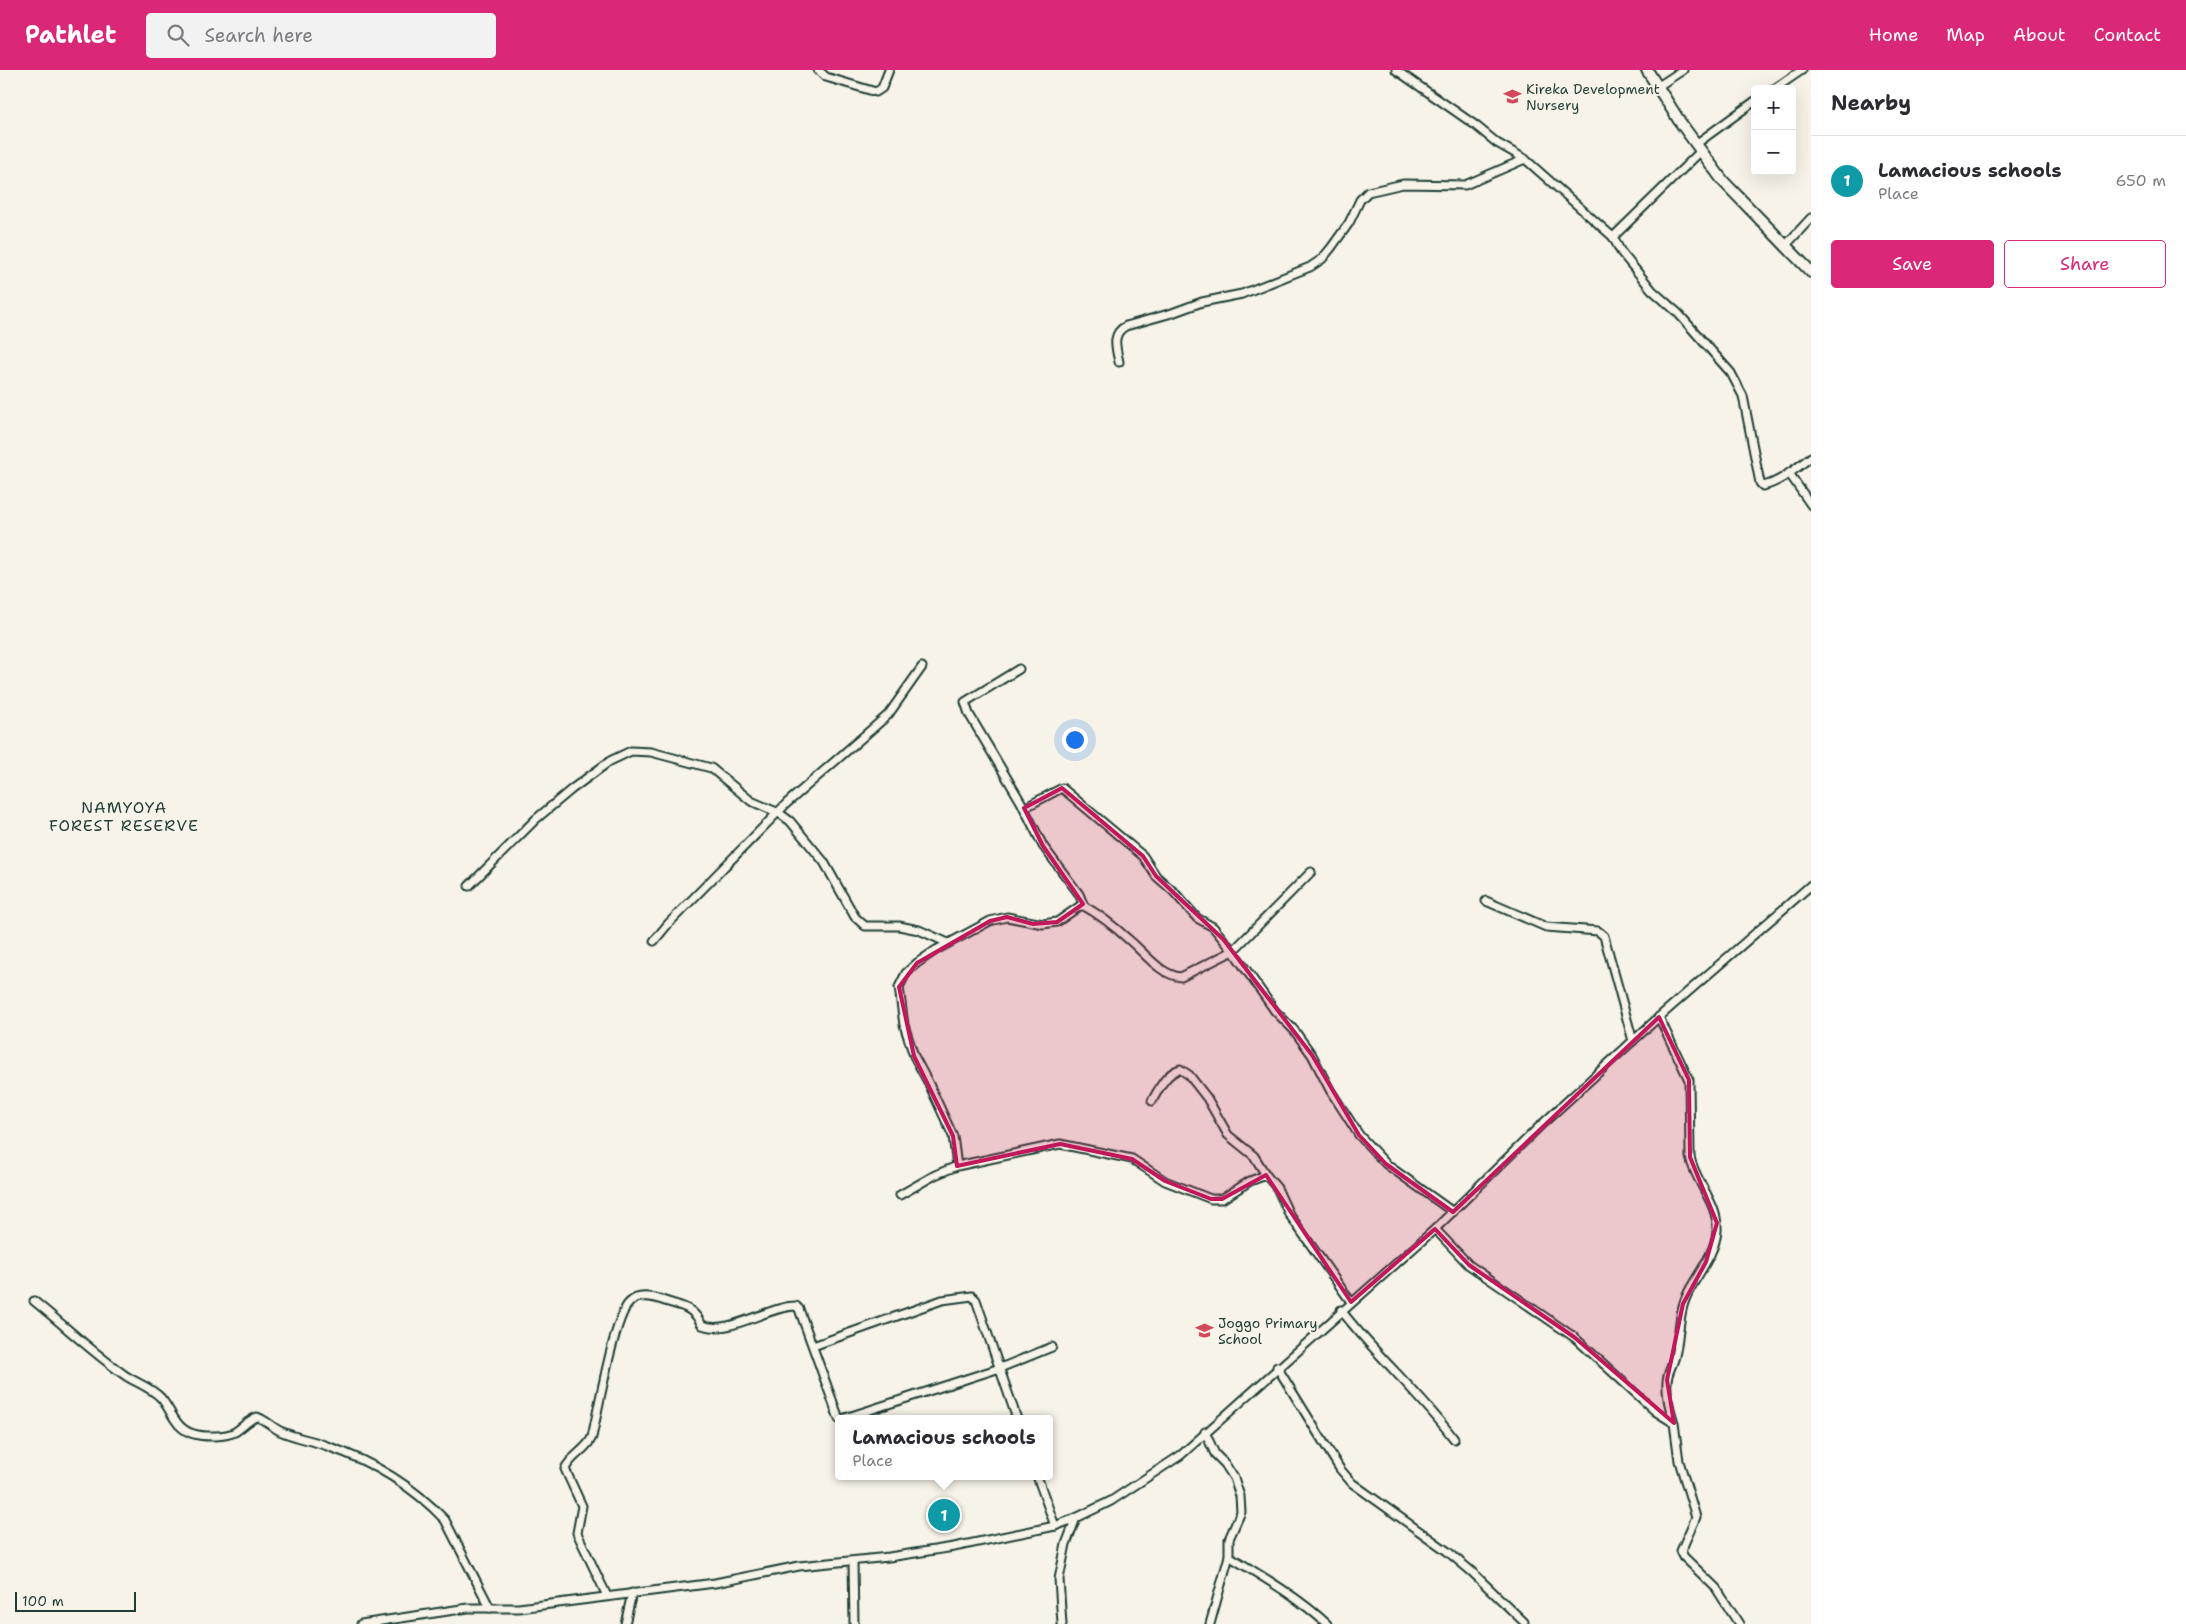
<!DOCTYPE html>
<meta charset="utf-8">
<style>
body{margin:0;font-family:"Shantell Sans",sans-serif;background:#f2f2f3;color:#2b2b33}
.controls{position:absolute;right:15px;top:15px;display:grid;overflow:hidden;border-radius:5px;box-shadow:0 5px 20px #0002}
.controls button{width:45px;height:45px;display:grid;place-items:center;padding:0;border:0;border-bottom:1px solid #e1e1e2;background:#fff;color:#2b2b33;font:25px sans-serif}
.scale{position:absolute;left:15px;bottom:12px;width:121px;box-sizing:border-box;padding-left:5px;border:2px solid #1f3d34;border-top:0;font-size:14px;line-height:18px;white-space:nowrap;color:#1f3d34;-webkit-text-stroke:4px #f7f3e8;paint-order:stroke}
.you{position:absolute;left:1074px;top:669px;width:18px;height:18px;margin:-12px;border:4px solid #fff;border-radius:50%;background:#1a73e8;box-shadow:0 0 0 8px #1a73e833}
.badge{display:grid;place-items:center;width:32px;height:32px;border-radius:50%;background:#db2777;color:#fff;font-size:16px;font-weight:700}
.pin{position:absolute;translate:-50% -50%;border:2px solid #fff;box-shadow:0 1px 5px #0006}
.popup{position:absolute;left:835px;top:1345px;width:218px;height:65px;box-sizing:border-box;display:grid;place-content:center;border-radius:5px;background:#fff;filter:drop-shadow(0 1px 4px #0005);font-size:16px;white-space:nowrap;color:#7c7c81}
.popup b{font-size:19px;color:#2b2b33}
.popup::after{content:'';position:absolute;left:50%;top:100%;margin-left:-10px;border:10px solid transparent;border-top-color:#fff}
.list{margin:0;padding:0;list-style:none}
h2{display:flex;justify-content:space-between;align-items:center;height:65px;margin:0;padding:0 20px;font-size:21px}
h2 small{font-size:16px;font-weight:400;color:#7c7c81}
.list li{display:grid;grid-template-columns:32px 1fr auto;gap:15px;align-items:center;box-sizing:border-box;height:90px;padding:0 20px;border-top:1px solid #e1e1e2}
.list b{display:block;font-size:19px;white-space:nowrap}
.list p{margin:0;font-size:16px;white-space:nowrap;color:#7c7c81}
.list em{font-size:16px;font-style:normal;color:#7c7c81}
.actions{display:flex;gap:10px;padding:15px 20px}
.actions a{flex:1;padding:11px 0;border:1px solid #db2777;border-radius:5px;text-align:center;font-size:18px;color:#db2777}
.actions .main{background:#db2777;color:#fff}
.icon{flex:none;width:28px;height:28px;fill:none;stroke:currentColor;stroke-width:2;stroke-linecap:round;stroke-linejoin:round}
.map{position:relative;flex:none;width:1811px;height:1554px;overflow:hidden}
header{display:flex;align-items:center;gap:30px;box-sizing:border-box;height:70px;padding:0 25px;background:#db2777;color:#fff}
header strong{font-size:24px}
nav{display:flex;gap:28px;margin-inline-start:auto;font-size:18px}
.search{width:350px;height:45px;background:#f2f2f3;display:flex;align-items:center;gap:12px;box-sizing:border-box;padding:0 18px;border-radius:5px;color:#7c7c81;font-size:19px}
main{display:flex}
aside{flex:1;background:#fff}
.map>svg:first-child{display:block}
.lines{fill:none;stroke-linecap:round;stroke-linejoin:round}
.street-casing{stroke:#1f3d34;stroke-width:11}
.secondary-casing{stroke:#1f3d34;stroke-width:14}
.street{stroke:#f7f3e8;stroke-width:7}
.secondary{stroke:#f7f3e8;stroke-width:10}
.marked{fill:#c2185b;fill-opacity:0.2;stroke:#c2185b;stroke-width:4;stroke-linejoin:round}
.labels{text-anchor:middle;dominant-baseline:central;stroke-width:4;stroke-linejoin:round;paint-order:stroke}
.poi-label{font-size:14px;fill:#1f3d34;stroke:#f7f3e8;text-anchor:start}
.quarter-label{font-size:16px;letter-spacing:1px;fill:#1f3d34;stroke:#f7f3e8}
</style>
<header>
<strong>Pathlet</strong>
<div class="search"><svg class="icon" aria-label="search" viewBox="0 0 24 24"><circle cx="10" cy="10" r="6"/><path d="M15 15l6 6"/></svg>Search here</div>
<nav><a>Home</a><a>Map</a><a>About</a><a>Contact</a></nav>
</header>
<main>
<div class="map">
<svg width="1811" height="1554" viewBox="0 0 1811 1554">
<rect width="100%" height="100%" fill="#f7f3e8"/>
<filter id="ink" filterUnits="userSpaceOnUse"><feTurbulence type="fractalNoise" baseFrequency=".02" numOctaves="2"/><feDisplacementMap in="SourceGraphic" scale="10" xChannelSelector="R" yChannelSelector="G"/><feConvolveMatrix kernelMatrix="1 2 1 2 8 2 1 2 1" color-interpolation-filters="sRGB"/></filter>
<g filter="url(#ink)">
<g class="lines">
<defs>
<g id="street">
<path d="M 818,0 L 826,7 L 876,22 L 882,18 L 889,0"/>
<path d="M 1396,0 L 1475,55 L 1497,73 L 1525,89 L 1613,167 L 1701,81"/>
<path d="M 1657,17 L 1683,0"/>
<path d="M 1774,19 L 1802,0"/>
<path d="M 1696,74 L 1755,31"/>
<path d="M 1613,167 L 1621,182 L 1652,220 L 1678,243 L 1731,303 L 1743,326 L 1760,413 L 1763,416 C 1781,412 1796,398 1811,387"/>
<path d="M 1786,175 L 1811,148"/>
<path d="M 1119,292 C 1116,277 1111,264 1126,256 L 1172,243 L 1202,232 L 1242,224 L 1310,197 L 1322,189 L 1331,178 L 1349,153 L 1360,130 L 1368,122 L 1403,114 L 1465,115 L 1525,89"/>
<path d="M 1789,403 L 1811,435"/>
<path d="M 1019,599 L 965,632 L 969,644 L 1021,732 L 1043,776 L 1079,824 L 1084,836"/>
<path d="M 1024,738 L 1062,718 L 1143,786 L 1156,806 L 1174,822 L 1197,848 L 1213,857 L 1233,881 L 1311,802"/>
<path d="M 469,816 L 536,749 L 572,719 L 610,691 L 631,681 L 651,682 L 711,698 L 751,731 L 779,743 L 790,751 L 824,792 L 855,847 L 865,856 L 899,856 L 919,860 L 948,873"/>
<path d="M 1486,831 L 1546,857 L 1598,861 L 1604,866 L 1633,971"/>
<path d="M 654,871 L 668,854 L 787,733 L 888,645 L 922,597"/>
<path d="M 1659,947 L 1689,1010 L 1690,1087 C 1695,1112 1719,1134 1717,1161 C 1715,1184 1698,1203 1688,1223 C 1678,1242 1680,1266 1675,1286 C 1673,1295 1667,1303 1667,1312 C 1666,1326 1670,1339 1674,1353"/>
<path d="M 1152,1031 C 1159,1019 1165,1004 1180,999 L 1189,1005 L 1207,1028 L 1228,1065 L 1254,1086 L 1266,1105"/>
<path d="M 957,1096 L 953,1066 L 929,1014 L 914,986 L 904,955 L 899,917 L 906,903 L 917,893 L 936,880 L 990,851 L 1007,847 L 1043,854 L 1057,852 L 1080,836 L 1084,836 C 1100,845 1115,857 1128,869 C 1144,882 1160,905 1181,907 L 1233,881 L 1275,941 L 1294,960 L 1312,985 L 1330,1020 L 1359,1065 L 1386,1094 L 1453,1142"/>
<path d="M 900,1125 L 935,1105 L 957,1096 L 1060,1074 L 1132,1089 L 1165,1111 L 1211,1129 L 1222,1129 L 1250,1111 L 1266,1105 L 1277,1118 L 1289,1144 L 1351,1232"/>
<path d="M 1435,1159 L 1469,1195 L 1574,1267 L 1655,1341 L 1674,1353 L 1679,1391 L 1696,1447 L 1681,1481 L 1684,1487 L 1716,1518 L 1739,1554"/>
<path d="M 34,1231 C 64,1255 93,1283 126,1306 C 137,1313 152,1318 161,1328 C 172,1341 175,1359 194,1364 C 204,1367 226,1367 235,1362 C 243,1357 248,1350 257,1347 C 266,1350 272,1357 280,1361 C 295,1368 312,1370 327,1376 C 371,1391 413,1416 445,1450 L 490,1538"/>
<path d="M 1341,1240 C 1376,1286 1420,1323 1454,1369"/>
<path d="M 813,1276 L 942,1230 L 972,1226 L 976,1230 L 1017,1349"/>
<path d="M 1277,1297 L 1340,1399 L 1352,1413 L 1447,1481 L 1471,1501 L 1524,1552"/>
<path d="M 842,1349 L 1000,1298 L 1052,1277"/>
<path d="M 1205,1362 L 1215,1384 L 1225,1394 L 1234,1408 L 1240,1426 L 1241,1442 L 1229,1469 L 1229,1486 L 1210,1554"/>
<path d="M 1037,1406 L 1055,1456"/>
<path d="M 1229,1486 C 1263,1507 1298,1527 1327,1554"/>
<path d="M 853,1492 L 854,1554"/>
<path d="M 607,1526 L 577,1463 L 582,1436 L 565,1399 C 571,1385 587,1380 592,1367 C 598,1341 614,1248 629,1233 C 638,1223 654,1227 665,1231 C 683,1237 692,1236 702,1255 C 728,1266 768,1236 796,1236 L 799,1239 L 839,1349"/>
<path d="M 361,1554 L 468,1538 L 519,1538 L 715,1513 L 799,1496 L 889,1487 L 954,1477 L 1055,1456 L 1076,1448 L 1111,1431 L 1181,1385 L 1435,1159 L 1540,1056 L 1659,947 L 1811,815"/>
<path d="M 625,1554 L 632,1523"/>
<path d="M 1062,1554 L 1059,1509 L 1066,1474 L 1076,1448"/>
</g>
<path id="secondary" d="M 1647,0 L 1680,52 L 1723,111 L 1811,202"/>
</defs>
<!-- street casing -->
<use href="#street" class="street-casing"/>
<!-- secondary casing -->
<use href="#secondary" class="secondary-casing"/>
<!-- street -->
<use href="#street" class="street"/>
<!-- secondary -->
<use href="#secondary" class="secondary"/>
</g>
</g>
<!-- marked area -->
<path class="marked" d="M 1062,718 L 1143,786 L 1156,806 L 1223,869 L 1312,985 L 1359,1065 L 1386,1094 L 1453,1142 L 1659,947 L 1689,1010 L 1690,1087 L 1717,1153 L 1706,1192 L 1683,1234 L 1667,1310 L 1674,1353 L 1574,1267 L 1469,1195 L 1435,1159 L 1351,1232 L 1266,1105 L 1222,1129 L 1211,1129 L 1165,1111 L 1132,1089 L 1060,1074 L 957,1096 L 953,1066 L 914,986 L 899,917 L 917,893 L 990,851 L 1007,847 L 1033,854 L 1057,852 L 1083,834 L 1043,776 L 1024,738 Z"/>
<!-- icons -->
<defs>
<symbol id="school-bare" viewBox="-9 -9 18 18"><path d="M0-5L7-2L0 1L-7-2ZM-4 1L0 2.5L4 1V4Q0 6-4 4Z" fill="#d1495b" stroke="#f7f3e8" stroke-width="2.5" paint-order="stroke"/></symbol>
</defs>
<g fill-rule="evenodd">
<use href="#school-bare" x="1500" y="14" width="25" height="25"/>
<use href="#school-bare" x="1192" y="1248" width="25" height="25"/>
</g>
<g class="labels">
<!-- poi labels -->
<g class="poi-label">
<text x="1526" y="19">Kireka Development<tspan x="1526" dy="16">Nursery</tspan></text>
<text x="1218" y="1253">Joggo Primary<tspan x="1218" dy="16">School</tspan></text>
</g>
<!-- quarter labels -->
<g class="quarter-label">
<text x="124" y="737">NAMYOYA<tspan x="124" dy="18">FOREST RESERVE</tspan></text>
</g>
</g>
</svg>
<div class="controls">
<button>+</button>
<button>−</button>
</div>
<div class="scale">100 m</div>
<div class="you"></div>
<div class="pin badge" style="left:944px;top:1445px;background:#0f9aa8">1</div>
<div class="popup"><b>Lamacious schools</b>Place</div>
</div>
<aside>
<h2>Nearby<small></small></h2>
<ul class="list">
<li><span class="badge" style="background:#0f9aa8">1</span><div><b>Lamacious schools</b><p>Place</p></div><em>650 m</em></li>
</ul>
<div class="actions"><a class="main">Save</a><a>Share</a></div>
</aside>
</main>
